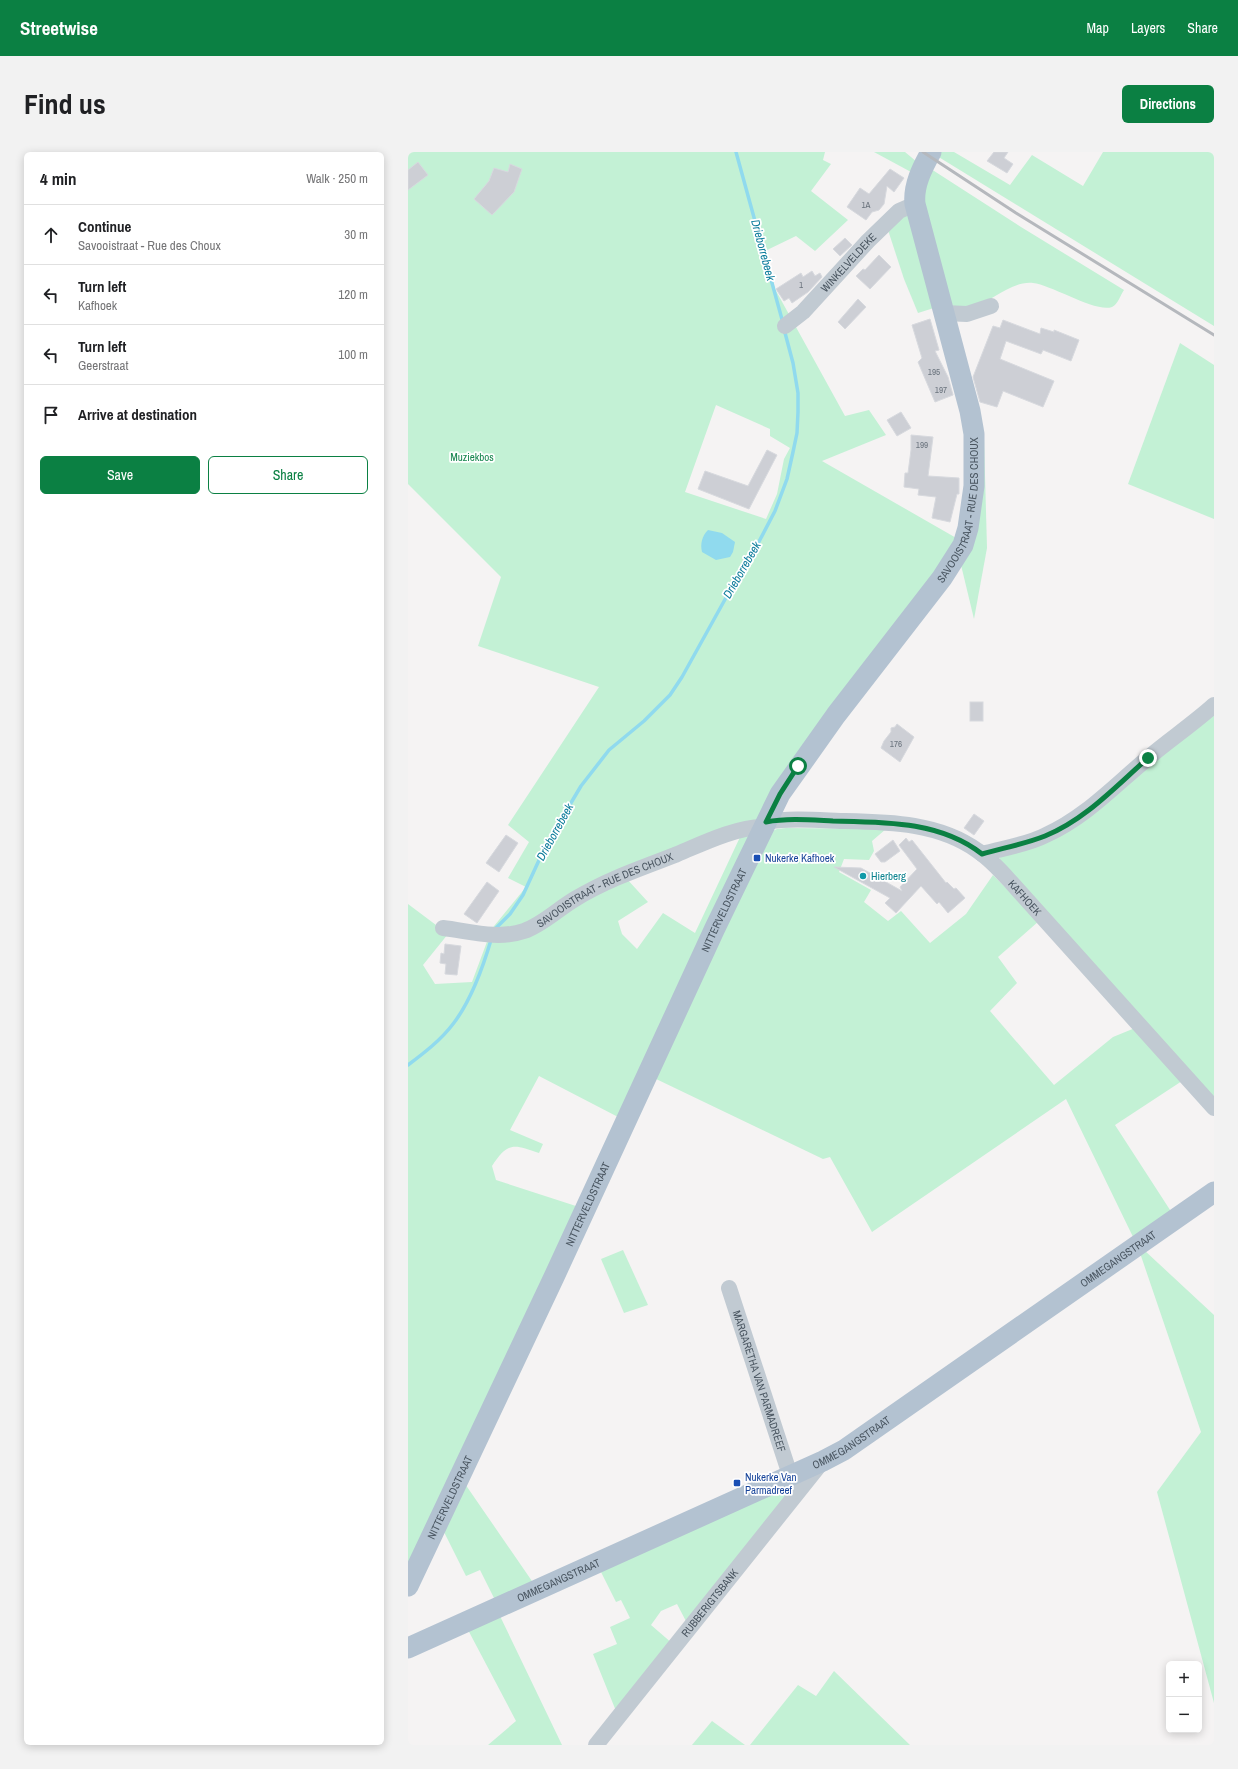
<!DOCTYPE html>
<meta charset="utf-8">
<style>
body{margin:0;font-family:"Archivo Narrow",sans-serif;background:#f2f2f2;color:#202124}
.controls{position:absolute;right:12px;bottom:12px;display:grid;overflow:hidden;border-radius:6px;box-shadow:0 2px 10px #0003}
.controls button{width:36px;height:36px;display:grid;place-items:center;padding:0;border:0;border-bottom:1px solid #e0e0e0;background:#fff;color:#202124;font:20px sans-serif}
.stop{position:absolute;width:12px;height:12px;margin:-9px;border:3px solid #0b8043;border-radius:50%;background:#fff}
.stop.end{background:#0b8043;border-color:#fff;box-shadow:0 1px 4px #0008}
.list{margin:0;padding:0;list-style:none}
h2{display:flex;justify-content:space-between;align-items:center;height:52px;margin:0;padding:0 16px;font-size:17px}
h2 small{font-size:13px;font-weight:400;color:#757577}
.list li{display:grid;grid-template-columns:26px 1fr auto;gap:12px;align-items:center;box-sizing:border-box;height:60px;padding:0 16px;border-top:1px solid #e0e0e0}
.list b{display:block;font-size:15px;white-space:nowrap}
.list p{margin:0;font-size:13px;white-space:nowrap;color:#757577}
.list em{font-size:13px;font-style:normal;color:#757577}
.actions{display:flex;gap:8px;padding:12px 16px}
.actions a{flex:1;padding:9px 0;border:1px solid #0b8043;border-radius:6px;text-align:center;font-size:14px;color:#0b8043}
.actions .main{background:#0b8043;color:#fff}
.icon{flex:none;width:22px;height:22px;fill:none;stroke:currentColor;stroke-width:2;stroke-linecap:round;stroke-linejoin:round}
.map{position:relative;flex:none;width:806px;height:1593px;overflow:hidden;border-radius:6px}
header{display:flex;align-items:center;gap:24px;box-sizing:border-box;height:56px;padding:0 20px;background:#0b8043;color:#fff}
header strong{font-size:19px}
nav{display:flex;gap:22px;margin-inline-start:auto;font-size:14px}
.intro{display:flex;align-items:center;justify-content:space-between;box-sizing:border-box;height:96px;padding:0 24px}
h1{margin:0;font-size:28px}
.button{padding:10px 18px;border-radius:6px;background:#0b8043;color:#fff;font-size:14px;font-weight:700}
main{display:flex;gap:24px;padding:0 24px}
aside{flex:1;background:#fff;border-radius:6px;box-shadow:0 2px 10px #0003}
.map>svg:first-child{display:block}
.green{fill:#c3f1d5;fill-rule:evenodd}
.water{fill:#90daee}
.lines{fill:none;stroke-linecap:round;stroke-linejoin:round}
.stream{stroke:#90daee;stroke-width:3.5}
.building{fill:#cdcfd5;stroke:#d7d9de}
.minor{stroke:#c1cad2;stroke-width:16}
.major{stroke:#b3c2d1;stroke-width:21}
.rail{stroke:#b5b8bd;stroke-width:3}
.route{stroke:#0b8043;stroke-width:5}
.transit-dot{fill:#1a4fb4;stroke:#fff;stroke-width:1.5}
.culture-dot{fill:#0f9aa8;stroke:#fff;stroke-width:1.5}
.labels{text-anchor:middle;dominant-baseline:central;stroke-width:3.5;stroke-linejoin:round;paint-order:stroke}
.number-label{font-size:9px;fill:#6b747e}
.street-label{font-size:11px;fill:#4a5661;stroke:#fff}
.park-label{font-size:11px;fill:#17864f;stroke:#fff}
.transit-label{font-size:11px;fill:#164399;stroke:#fff;text-anchor:start}
.culture-label{font-size:11px;fill:#0d838f;stroke:#fff;text-anchor:start}
.water-label{font-size:12px;font-style:italic;fill:#0c7c9b;stroke:#fff}
</style>
<header>
<strong>Streetwise</strong>
<nav><a>Map</a><a>Layers</a><a>Share</a></nav>
</header>
<div class="intro"><h1>Find us</h1><a class="button">Directions</a></div>
<main>
<aside>
<h2>4 min<small>Walk · 250 m</small></h2>
<ul class="list">
<li><svg class="icon" aria-label="ahead" viewBox="0 0 24 24"><path d="M12 20V5M6 11l6-6 6 6"/></svg><div><b>Continue</b><p>Savooistraat - Rue des Choux</p></div><em>30 m</em></li>
<li><svg class="icon" aria-label="left" viewBox="0 0 24 24"><path d="M17 20v-9H6M10 6l-5 5 5 5"/></svg><div><b>Turn left</b><p>Kafhoek</p></div><em>120 m</em></li>
<li><svg class="icon" aria-label="left" viewBox="0 0 24 24"><path d="M17 20v-9H6M10 6l-5 5 5 5"/></svg><div><b>Turn left</b><p>Geerstraat</p></div><em>100 m</em></li>
<li><svg class="icon" aria-label="arrive" viewBox="0 0 24 24"><path d="M6 21V4h12l-3 4 3 4H6"/></svg><div><b>Arrive at destination</b></div></li>
</ul>
<div class="actions"><a class="main">Save</a><a>Share</a></div>
</aside>
<div class="map">
<svg width="806" height="1593" viewBox="0 0 806 1593">
<rect width="100%" height="100%" fill="#f5f3f3"/>
<!-- green -->
<g class="green">
<path d="M 0,0 L 417,0 L 415,8 L 423,12 L 403,39 L 440,68 L 407,99 L 388,84 L 357,99 L 367,137 L 437,264 L 461,258 L 478,283 L 414,309 L 550,387 L 351,667 L 126,770 L 82,779 L 118,735 L 100,726 L 121,690 L 100,673 L 191,535 L 70,494 L 93,425 L 0,332 ZM 308,253 L 362,277 L 362,284 L 382,296 L 376,307 L 369,342 L 358,367 L 277,340 Z"/>
<path d="M 466,0 L 497,0 L 509,10 L 503,20 Z"/>
<path d="M 530,0 L 546,0 L 602,33 L 624,3 L 675,34 L 695,0 L 806,0 L 806,174 L 529,4 Z"/>
<path d="M 523,17 L 613,75 L 716,138 C 712,144 710,152 704,155 C 688,161 644,133 625,131 C 602,129 585,150 565,154 C 559,155 552,154 546,155 L 543,151 L 514,47 Z"/>
<path d="M 501,61 L 529,155 L 510,161 L 496,127 L 479,75 Z"/>
<path d="M 772,191 L 806,213 L 806,367 L 720,332 Z"/>
<path d="M 576,286 L 579,396 L 566,467 L 553,413 Z"/>
<path d="M 806,558 L 806,946 L 590,709 L 596,699 L 625,691 Z"/>
<path d="M 378,676 L 478,677 L 464,689 L 466,699 L 461,708 L 436,707 L 431,720 L 463,738 L 456,750 L 480,769 L 493,759 L 522,791 L 558,762 L 585,723 L 631,769 L 590,805 L 609,831 L 582,859 L 646,933 L 705,885 L 727,876 L 774,929 L 707,973 L 764,1061 L 727,1089 L 658,947 L 464,1080 L 422,1005 L 415,1007 L 246,926 L 362,680 L 369,677 Z"/>
<path d="M 345,680 L 212,966 L 131,924 L 102,978 L 135,992 L 131,1001 C 105,992 100,990 84,1014 L 88,1028 L 171,1055 L 55,1329 L 126,1432 L 88,1450 L 72,1418 L 58,1424 L 34,1376 L 0,1442 L 0,752 L 40,782 L 15,813 L 27,832 L 64,830 L 80,787 L 218,726 L 240,750 L 210,769 L 214,782 L 229,797 L 255,761 L 287,781 L 333,683 Z"/>
<path d="M 215,1098 L 240,1153 L 216,1161 L 193,1107 Z"/>
<path d="M 736,1098 L 806,1163 L 806,1551 L 749,1340 L 793,1280 L 732,1101 Z"/>
<path d="M 385,1328 L 386,1335 L 280,1473 L 269,1452 L 253,1459 L 243,1473 L 265,1492 L 208,1559 L 185,1502 L 209,1492 L 202,1475 L 222,1466 L 213,1448 L 208,1450 L 191,1416 Z"/>
<path d="M 91,1462 L 154,1593 L 80,1593 L 108,1569 L 59,1476 Z"/>
<path d="M 426,1519 L 502,1593 L 342,1593 L 390,1533 L 408,1544 Z"/>
<path d="M 304,1569 L 337,1593 L 284,1593 Z"/>
</g>
<!-- water -->
<path class="water" d="M 300,378 L 314,381 L 327,390 L 325,400 L 322,405 L 308,408 L 294,400 C 292,392 294,384 300,378 Z"/>
<g class="lines">
<!-- stream -->
<g class="stream">
<path d="M 328,0 L 375,171"/>
<path d="M 88,776 L 102,762 L 115,743 L 138,693 L 173,634 L 201,598 L 236,569 L 262,543 L 274,525 L 330,424 L 344,403 L 367,359 L 379,327 L 385,300 L 389,281 L 390,260 L 390,241 L 385,211 L 376,177"/>
<path d="M 0,913 C 16,901 33,888 45,872 C 63,849 75,815 83,788"/>
</g>
</g>
<!-- building -->
<g class="building">
<path d="M 586,0 L 600,0 L 596,6 L 605,12 L 599,21 L 579,9 Z"/>
<path d="M 10,10 L 20,23 L 0,38 L 0,18 Z"/>
<path d="M 102,12 L 114,17 L 106,40 L 84,63 L 66,47 L 81,29 L 86,16 L 100,20 Z"/>
<path d="M 482,17 L 496,26 L 486,40 L 479,34 L 476,52 L 471,58 L 464,60 L 458,68 L 439,55 L 452,36 L 461,42 Z"/>
<path d="M 437,86 L 444,93 L 432,104 L 425,97 Z"/>
<path d="M 471,103 L 483,115 L 462,137 L 448,124 L 455,117 L 457,118 Z"/>
<path d="M 404,119 L 407,124 L 412,121 L 414,125 L 400,140 L 384,151 L 381,146 L 376,149 L 368,137 L 393,121 L 395,125 Z"/>
<path d="M 450,147 L 458,155 L 437,177 L 430,170 Z"/>
<path d="M 522,167 L 531,198 L 527,199 L 540,225 L 545,243 L 527,250 L 510,210 L 514,206 L 504,173 Z"/>
<path d="M 595,168 L 632,182 L 633,176 L 646,180 L 646,178 L 671,188 L 663,209 L 635,198 L 633,202 L 598,189 L 592,207 L 646,229 L 635,255 L 595,239 L 589,255 L 572,250 L 565,225 L 585,174 L 592,176 Z"/>
<path d="M 493,260 L 503,276 L 489,284 L 479,268 Z"/>
<path d="M 503,283 L 525,285 L 520,324 L 551,326 L 551,342 L 549,342 L 542,370 L 524,366 L 528,345 L 510,343 L 511,337 L 496,335 L 497,321 L 500,321 L 503,298 Z"/>
<path d="M 359,298 L 369,303 L 341,357 L 290,337 L 297,319 L 340,334 Z"/>
<rect x="562" y="550" width="13" height="19"/>
<path d="M 489,572 L 506,585 L 492,610 L 473,596 L 476,589 L 483,580 L 483,576 L 487,575 Z"/>
<path d="M 566,662 L 576,669 L 566,683 L 556,676 Z"/>
<path d="M 98,683 L 110,691 L 91,720 L 78,711 Z"/>
<path d="M 498,686 L 501,690 L 504,688 L 538,731 L 539,730 L 546,737 L 548,736 L 557,746 L 540,761 L 531,750 L 529,752 L 513,734 L 488,761 L 477,751 L 482,746 L 426,715 L 453,716 L 494,739 L 492,735 L 509,717 L 491,693 Z"/>
<path d="M 485,688 L 492,699 L 477,710 L 473,710 L 467,702 Z"/>
<path d="M 79,730 L 91,739 L 69,771 L 56,762 Z"/>
<path d="M 37,792 L 53,794 L 49,823 L 37,822 L 38,812 L 32,811 L 33,801 L 36,802 Z"/>
</g>
<g class="lines">
<!-- minor -->
<g class="minor">
<path d="M 536,161 L 559,162 L 583,154"/>
<path id="s1" d="M 377,174 L 395,160 L 460,89 L 491,59 L 507,52"/>
<path id="s2" d="M 358,670 C 382,666 407,668 432,669 C 479,670 530,670 570,699 C 582,707 592,718 601,728 L 806,956"/>
<path d="M 574,702 C 595,696 619,693 638,683 C 678,665 707,633 740,606 C 761,588 785,572 806,553"/>
<path id="s3" d="M 35,776 C 61,779 90,788 116,779 C 134,773 150,757 167,747 C 198,728 233,716 267,703 C 291,693 330,674 356,675"/>
<path id="s4" d="M 321,1136 L 382,1323"/>
<path id="s5" d="M 188,1593 L 414,1310"/>
</g>
<!-- major -->
<g class="major">
<path id="s6" d="M 0,1434 L 146,1125 L 307,776 L 372,642 L 428,563 L 534,426 L 555,393 L 560,376 L 566,334 L 566,282 L 562,259 L 507,52 C 505,34 514,16 523,0"/>
<path id="s7" d="M 0,1496 L 415,1309 L 436,1298 L 806,1040"/>
</g>
<!-- rail -->
<path class="rail" d="M 515,0 L 608,61 L 806,183"/>
</g>
<g class="lines">
<!-- route -->
<path class="route" d="M 390,614 L 372,642 L 358,670 C 380,666 403,668 425,669 C 476,670 532,669 574,702 C 595,696 617,692 637,684 C 677,668 708,634 740,606"/>
</g>
<!-- markers -->
<g class="transit-dot">
<rect x="345" y="702" width="8" height="8" rx="2"/>
<rect x="325" y="1327" width="8" height="8" rx="2"/>
</g>
<circle class="culture-dot" cx="455" cy="724" r="4"/>
<g class="labels">
<!-- number labels -->
<g class="number-label">
<text x="458" y="53">1A</text>
<text x="393" y="133">1</text>
<text x="526" y="220">195</text>
<text x="533" y="238">197</text>
<text x="514" y="293">199</text>
<text x="488" y="592">176</text>
</g>
<!-- street labels -->
<g class="street-label">
<text stroke="none"><textPath href="#s1" startOffset="90">WINKELVELDEKE</textPath></text>
<text stroke="none"><textPath href="#s6" startOffset="1217">SAVOOISTRAAT - RUE DES CHOUX</textPath></text>
<text stroke="none"><textPath href="#s3" startOffset="173">SAVOOISTRAAT - RUE DES CHOUX</textPath></text>
<text stroke="none"><textPath href="#s2" startOffset="284">KAFHOEK</textPath></text>
<text stroke="none"><textPath href="#s6" startOffset="746">NITTERVELDSTRAAT</textPath></text>
<text stroke="none"><textPath href="#s6" startOffset="422">NITTERVELDSTRAAT</textPath></text>
<text stroke="none"><textPath href="#s7" startOffset="813">OMMEGANGSTRAAT</textPath></text>
<text stroke="none"><textPath href="#s4" startOffset="98">MARGARETHA VAN PARMADREEF</textPath></text>
<text stroke="none"><textPath href="#s7" startOffset="489">OMMEGANGSTRAAT</textPath></text>
<text stroke="none"><textPath href="#s6" startOffset="98">NITTERVELDSTRAAT</textPath></text>
<text stroke="none"><textPath href="#s7" startOffset="165">OMMEGANGSTRAAT</textPath></text>
<text stroke="none"><textPath href="#s5" startOffset="182">RUBBERIGTSBANK</textPath></text>
</g>
<!-- park labels -->
<g class="park-label">
<text x="64" y="305">Muziekbos</text>
</g>
<!-- transit labels -->
<g class="transit-label">
<text x="357" y="706">Nukerke Kafhoek</text>
<text x="337" y="1325">Nukerke Van<tspan x="337" dy="13">Parmadreef</tspan></text>
</g>
<!-- culture labels -->
<g class="culture-label">
<text x="463" y="724">Hierberg</text>
</g>
<!-- water labels -->
<g class="water-label">
<text transform="translate(355 98) rotate(75)">Drieborrebeek</text>
<text transform="translate(334 418) rotate(-60)">Drieborrebeek</text>
<text transform="translate(147 680) rotate(-61)">Drieborrebeek</text>
</g>
</g>
</svg>
<div class="controls">
<button>+</button>
<button>−</button>
</div>
<div class="stop" style="left:390px;top:614px"></div>
<div class="stop end" style="left:740px;top:606px"></div>
</div>
</main>
